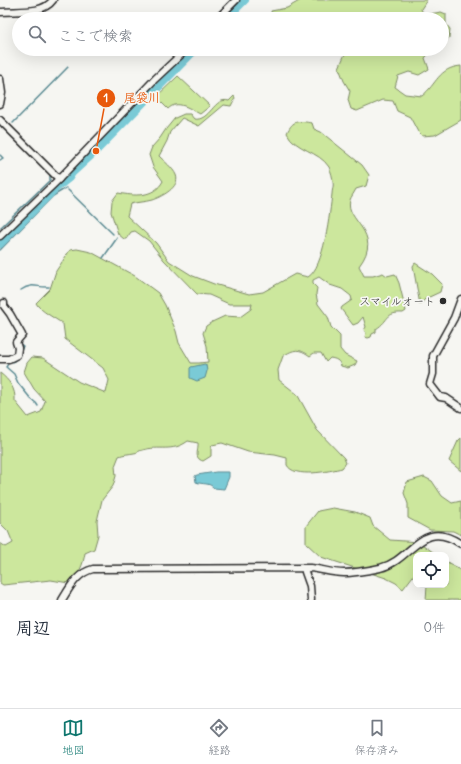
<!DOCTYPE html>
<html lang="ja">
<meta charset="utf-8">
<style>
body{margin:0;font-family:Delius,"Klee One",sans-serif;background:#f6f6f7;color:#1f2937}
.controls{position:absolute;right:12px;bottom:12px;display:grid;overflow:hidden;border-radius:8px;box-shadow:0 4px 16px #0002}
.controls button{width:36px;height:36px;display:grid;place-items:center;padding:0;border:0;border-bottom:1px solid #e0e1e3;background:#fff;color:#1f2937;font:20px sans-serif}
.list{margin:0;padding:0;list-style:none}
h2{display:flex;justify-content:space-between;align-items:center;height:52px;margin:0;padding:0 16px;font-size:17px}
h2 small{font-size:13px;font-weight:400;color:#747a83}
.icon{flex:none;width:22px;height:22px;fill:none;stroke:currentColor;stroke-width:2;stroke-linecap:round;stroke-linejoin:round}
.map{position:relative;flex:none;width:461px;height:600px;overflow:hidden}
.search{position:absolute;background:#fff;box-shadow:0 4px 16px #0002;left:12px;right:12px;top:12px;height:44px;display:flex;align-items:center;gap:10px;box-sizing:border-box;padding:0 14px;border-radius:22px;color:#747a83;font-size:15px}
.sheet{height:108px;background:#fff}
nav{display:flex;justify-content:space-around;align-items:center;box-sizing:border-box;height:56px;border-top:1px solid #e0e1e3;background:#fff;font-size:11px;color:#747a83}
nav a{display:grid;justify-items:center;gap:2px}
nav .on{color:#0f766e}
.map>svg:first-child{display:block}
.green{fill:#cce79d;stroke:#7c8964}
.water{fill:#7acad6;stroke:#5a8a92}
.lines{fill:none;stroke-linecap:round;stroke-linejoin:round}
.stream{stroke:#5a8a92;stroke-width:1.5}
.river{stroke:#7acad6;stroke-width:8}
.minor-casing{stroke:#2b2b2b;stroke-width:9}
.minor{stroke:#f6f6f2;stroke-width:6}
.poi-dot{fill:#2b2b2b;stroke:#f6f6f2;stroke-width:1.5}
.labels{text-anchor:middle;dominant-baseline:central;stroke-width:3.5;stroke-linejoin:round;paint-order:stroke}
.poi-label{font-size:11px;fill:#2b2b2b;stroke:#f6f6f2;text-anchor:end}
.leader{fill:none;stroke:#e8590c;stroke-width:1.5}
.callout-dot{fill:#e8590c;stroke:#f6f6f2;stroke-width:1.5}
.mark-label{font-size:12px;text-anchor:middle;font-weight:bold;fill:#fff}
.callout-label{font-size:12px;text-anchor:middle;font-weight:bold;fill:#e8590c;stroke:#f6f6f2;stroke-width:3.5;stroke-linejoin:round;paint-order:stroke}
</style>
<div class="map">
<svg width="461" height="600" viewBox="0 0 461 600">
<rect width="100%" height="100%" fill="#f6f6f2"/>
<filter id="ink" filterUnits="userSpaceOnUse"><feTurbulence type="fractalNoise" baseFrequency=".025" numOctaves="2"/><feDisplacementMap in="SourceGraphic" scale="8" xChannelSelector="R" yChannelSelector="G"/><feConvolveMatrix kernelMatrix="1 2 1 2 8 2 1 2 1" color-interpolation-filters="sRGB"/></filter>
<g filter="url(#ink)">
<!-- green -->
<g class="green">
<path d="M 301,0 L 427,0 L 421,9 L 424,15 L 441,12 L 446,14 L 446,24 L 450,29 L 449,38 L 444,43 L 442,43 L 442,19 L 272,19 L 271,11 L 287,8 Z"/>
<path d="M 347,49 L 433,49 L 425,58 L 429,69 L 419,75 L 409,72 L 398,76 L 395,87 L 405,94 L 422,96 C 437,84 438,68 461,66 L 461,120 L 435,135 L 422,136 L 418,132 L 410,117 L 397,111 L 393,101 L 383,100 L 357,111 L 351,109 L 348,100 L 350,91 L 344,81 L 339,68 Z"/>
<path d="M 178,76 L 210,106 L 200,114 C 190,109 178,99 168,109 L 156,97 Z"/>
<path d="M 234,96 L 235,98 L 231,106 L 224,105 L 199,126 L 182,118 L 170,132 L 167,141 L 159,156 C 164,161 173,168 176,175 C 181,187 161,197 152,200 C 145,202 137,202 130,204 L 127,216 L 156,243 L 169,261 L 193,276 L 214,284 L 249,294 L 263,292 L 295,274 L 308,277 C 324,268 330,212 332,194 C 332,190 334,186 333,182 C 333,178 331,171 329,167 C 319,151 295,150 287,133 C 293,119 299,121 312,123 L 314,129 L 321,132 L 362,165 L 369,175 L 366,186 L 356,189 C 354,193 351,197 350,200 C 344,221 385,232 359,266 L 364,276 L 373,276 L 383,273 L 387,276 L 395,274 L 399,283 L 406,311 L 403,313 C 385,312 390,320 376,329 L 376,332 L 372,334 L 371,337 L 368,338 L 365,337 L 366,333 L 364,330 L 366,327 L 363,317 L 358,323 L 353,325 L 341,309 L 342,307 L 352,300 L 351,296 L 342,289 L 330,285 L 319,277 L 313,280 L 313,284 L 317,288 L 316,294 L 318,304 L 328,317 L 331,327 L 340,336 L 340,349 L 345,355 L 357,361 L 355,365 L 348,368 L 341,366 C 339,360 336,359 330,358 L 326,362 L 321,353 L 314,353 L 310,356 C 299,348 294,349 283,356 L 278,370 L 279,380 L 297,394 L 317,430 L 344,458 L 346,463 L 342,468 C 330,471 294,479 287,465 C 287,463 287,460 287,458 L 275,455 L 248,452 L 222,443 L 212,445 L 211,448 L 211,456 L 203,461 C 193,458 199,450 198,443 L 188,441 C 172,453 159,445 143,450 C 140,450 137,453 134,453 C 129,454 124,454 119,456 L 115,466 L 116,476 L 113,486 L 102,500 L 97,521 L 98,535 L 94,549 L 85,553 C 83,566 79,574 69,583 L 51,580 L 3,585 L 0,583 L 0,543 L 6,547 L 13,543 L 8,531 L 0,523 L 0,373 C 9,380 16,389 15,401 L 28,417 L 41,412 L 45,401 L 34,389 L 24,372 L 27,363 L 32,357 L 43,358 L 79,382 L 106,393 L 109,380 L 103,368 L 65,339 L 63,324 C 55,318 40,311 36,303 L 50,289 L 56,271 L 70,250 L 77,249 L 91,252 L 135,276 L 158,293 L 165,305 L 176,331 L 179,343 L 191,363 L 199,363 L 208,362 L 207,346 L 203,333 L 206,326 L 212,322 L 225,316 L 240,317 L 251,309 L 252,304 L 229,304 L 209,295 L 197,294 L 164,260 L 149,241 L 135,231 L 131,232 L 126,239 L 124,239 L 118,234 L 111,212 L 112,201 L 118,193 C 134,196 154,198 163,181 L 153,167 L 149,155 L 152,147 L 160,138 L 166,129 L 175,118 L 184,114 L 190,114 L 194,119 C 210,122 214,96 229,101 Z"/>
<path d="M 415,263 L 432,274 L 442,284 L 440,292 L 425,299 L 420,305 L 413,266 Z"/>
<path d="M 461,438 L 461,471 L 449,461 L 458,441 Z"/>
<path d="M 424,477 L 432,481 L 442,496 L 452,503 L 461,501 L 461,535 L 453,531 L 430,530 L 408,518 L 408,504 L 404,493 L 407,482 Z"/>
<path d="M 333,508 L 355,512 L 370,518 L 373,526 L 390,540 L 419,542 L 437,555 L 416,555 L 416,572 L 403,589 L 396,583 L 386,578 L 321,557 L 306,543 L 306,526 L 318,511 Z"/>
<path d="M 446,561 L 461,571 L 461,600 L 426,600 L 427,585 L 446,585 Z"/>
</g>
<!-- water -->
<g class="water">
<path d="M 205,364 L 206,365 L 207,371 L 205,378 L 197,381 L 190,378 L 190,368 L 191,367 Z"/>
<path d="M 216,472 L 229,472 L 229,477 L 224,489 L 214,488 C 209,482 203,485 196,482 L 195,476 L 197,475 Z"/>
</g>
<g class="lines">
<!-- stream -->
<g class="stream">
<path d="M 13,123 L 68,67"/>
<path d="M 0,155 L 3,158 L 0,160"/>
<path d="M 61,183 L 64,185"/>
<path d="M 68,190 L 113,234"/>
<path d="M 0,228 L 50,180 L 50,173"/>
<path d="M 0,250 L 53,196 L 66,188"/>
<path d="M 103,258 L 117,238"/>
<path d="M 21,290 C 33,282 37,288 49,287"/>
<path d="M 19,343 L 23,346 L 21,351"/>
<path d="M 13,362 L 17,358"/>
<path d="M 8,364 L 6,367 L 14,374 L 18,383 L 31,399 L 36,403 L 38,406"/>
</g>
<!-- river -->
<g class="river">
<path d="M 226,19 L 245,0"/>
<path d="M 0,244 L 54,190 L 69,178 L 72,173 L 96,151 L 196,49"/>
</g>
<defs>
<g id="minor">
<path d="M 0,12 C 17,10 42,15 53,0"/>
<path d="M 217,19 L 236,0"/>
<path d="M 0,79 L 2,93 L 0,104"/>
<path d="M 0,120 L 59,179"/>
<path d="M 0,236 L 59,179 L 155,79 L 187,49"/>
<path d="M 461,299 L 454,318 L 433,356 L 433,374 L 430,384 L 440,397 L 446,398 L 461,408"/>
<path d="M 0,359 L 9,359 L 17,355 L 18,348 L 16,342 L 22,335 L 10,314 L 4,306 L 4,303"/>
<path d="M 305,572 L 310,586 L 311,600"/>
<path d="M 62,600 C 70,587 77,573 93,569 L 310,568 C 321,569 332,573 344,573 C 354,573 370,570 380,568 C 413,560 421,517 461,544"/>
</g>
</defs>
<!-- minor casing -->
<use href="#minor" class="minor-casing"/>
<!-- minor -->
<use href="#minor" class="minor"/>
</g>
</g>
<!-- markers -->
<circle class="poi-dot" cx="443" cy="301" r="4"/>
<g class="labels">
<!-- poi labels -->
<g class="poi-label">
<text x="435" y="301">スマイルオート</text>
</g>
</g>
<!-- callouts -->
<path class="leader" d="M96 151L106 98"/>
<g class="callout-dot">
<circle cx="96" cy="151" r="4"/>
<circle cx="106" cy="98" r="10"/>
</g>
<g class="mark-label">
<text x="106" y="102">1</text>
</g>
<g class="callout-label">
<text x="142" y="102">尾袋川</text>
</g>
</svg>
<div class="controls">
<button><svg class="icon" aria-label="locate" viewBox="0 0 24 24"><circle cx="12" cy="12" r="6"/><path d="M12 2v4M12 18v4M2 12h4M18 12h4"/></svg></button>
</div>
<div class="search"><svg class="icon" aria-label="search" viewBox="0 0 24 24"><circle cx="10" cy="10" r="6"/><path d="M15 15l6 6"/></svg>ここで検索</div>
</div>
<section class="sheet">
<h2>周辺<small>0件</small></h2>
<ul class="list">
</ul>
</section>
<nav>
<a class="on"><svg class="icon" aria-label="map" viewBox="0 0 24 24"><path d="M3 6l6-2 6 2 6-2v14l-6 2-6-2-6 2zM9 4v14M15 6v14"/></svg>地図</a>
<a><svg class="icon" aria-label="directions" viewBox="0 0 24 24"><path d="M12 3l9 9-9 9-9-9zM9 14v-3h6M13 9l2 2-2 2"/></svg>経路</a>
<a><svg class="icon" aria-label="saved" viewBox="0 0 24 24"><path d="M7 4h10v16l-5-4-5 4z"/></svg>保存済み</a>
</nav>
